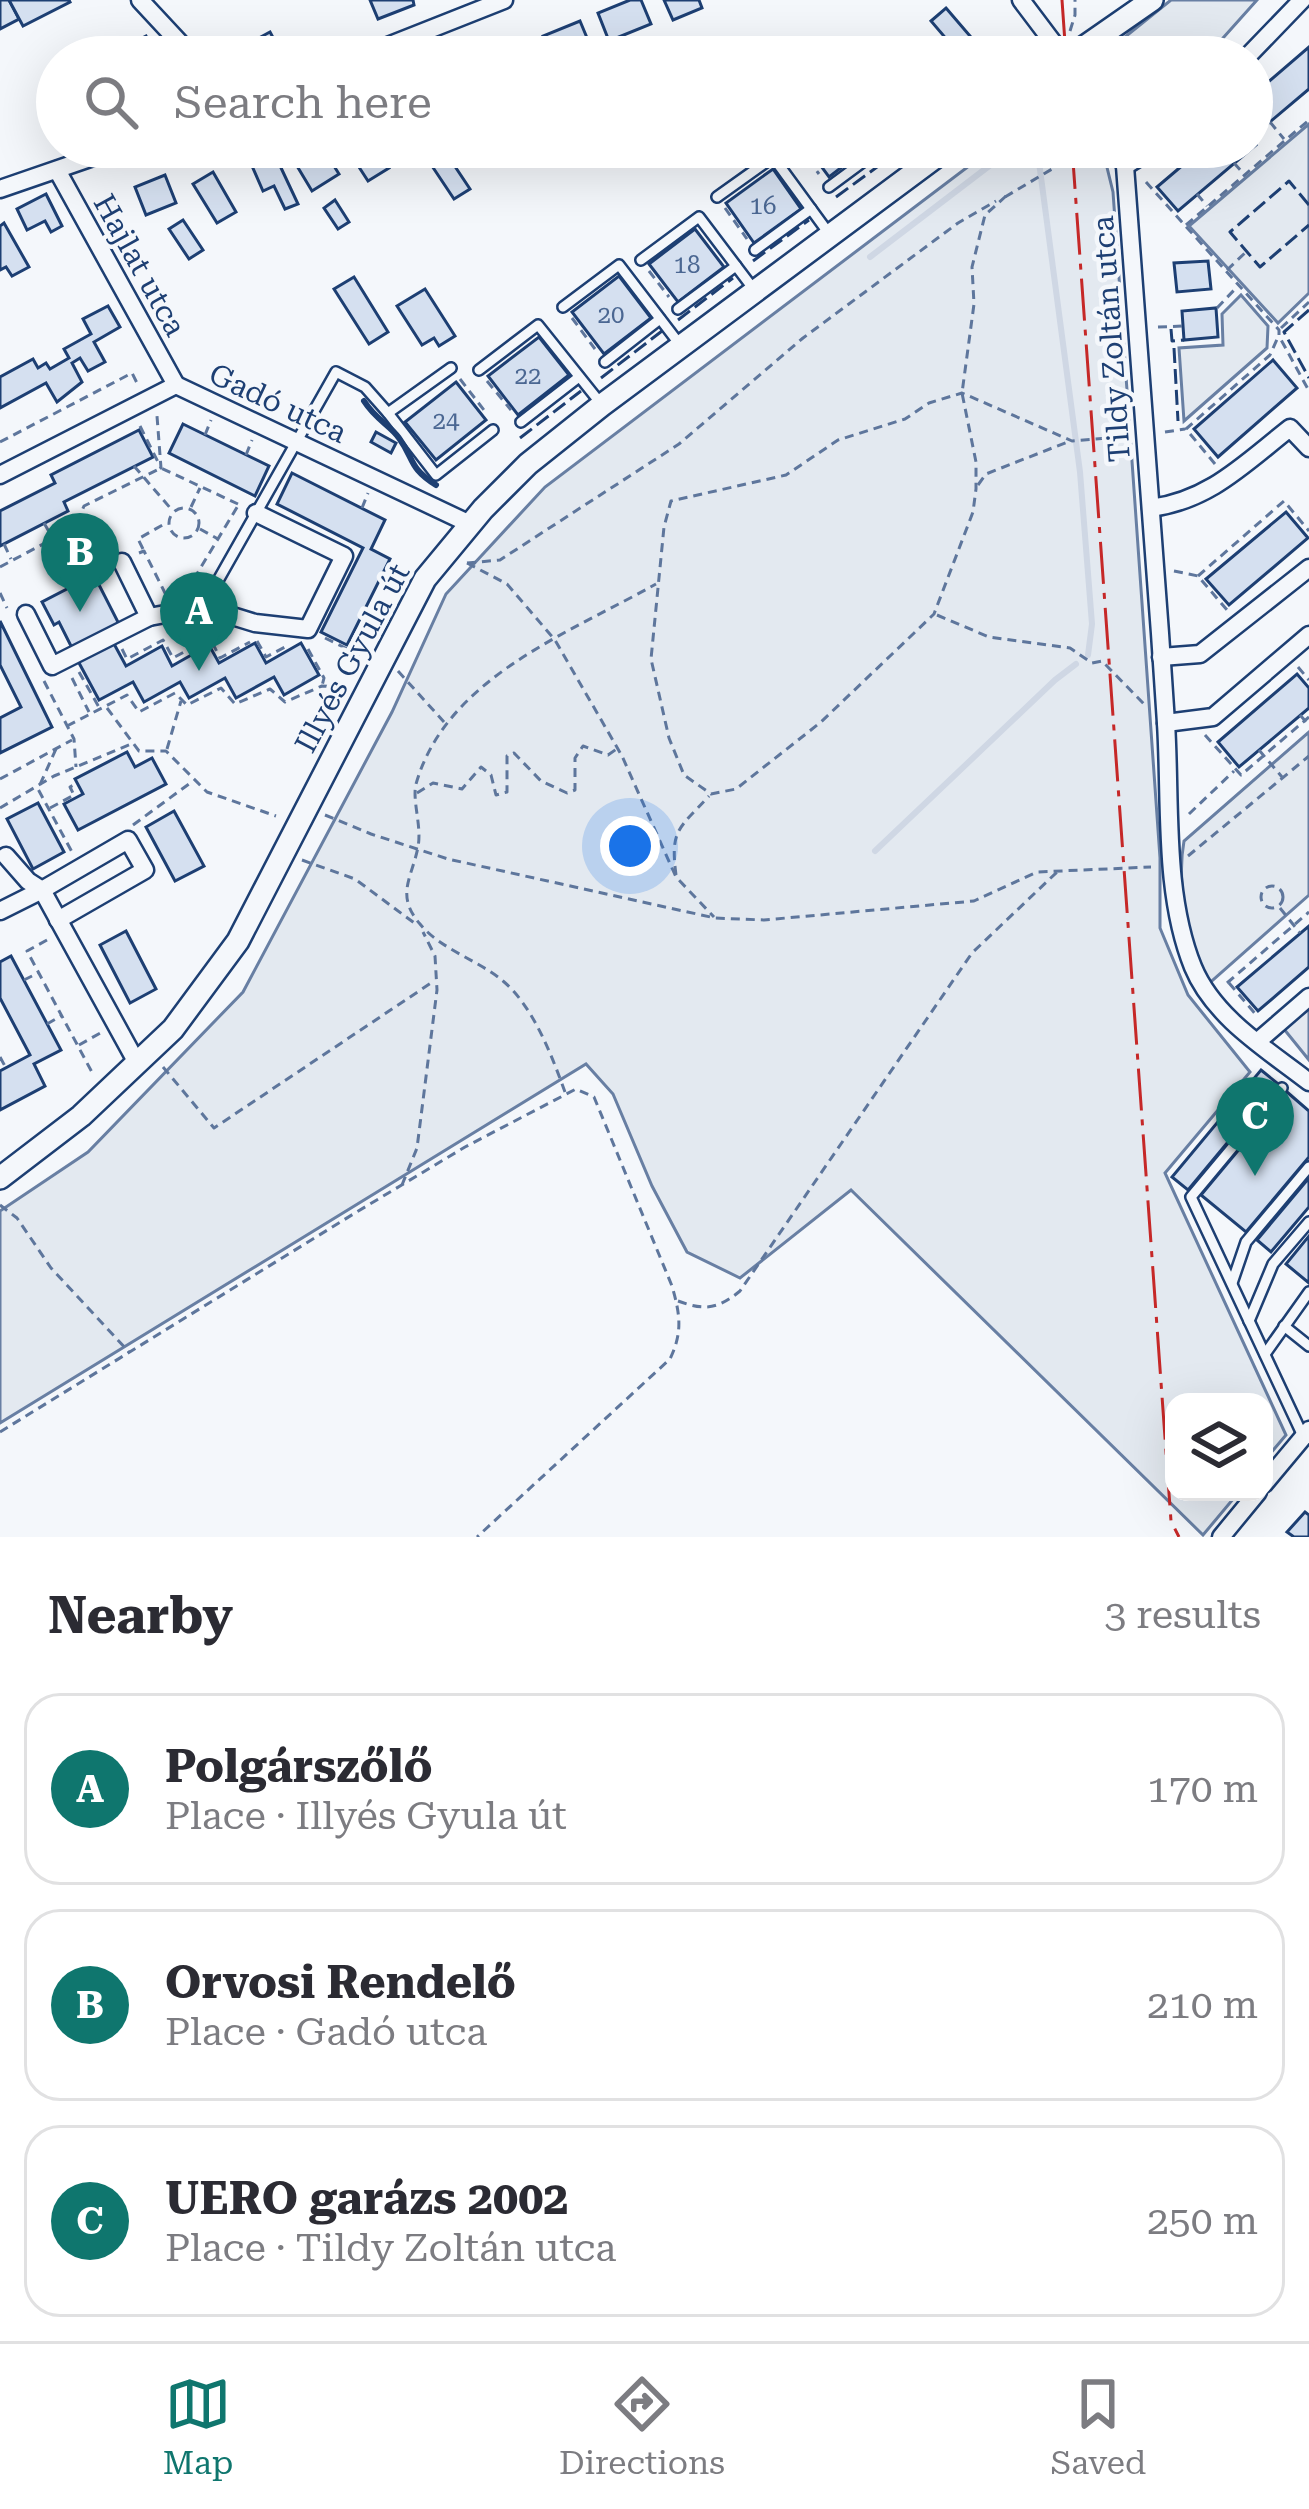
<!DOCTYPE html>
<meta charset="utf-8">
<style>
body{margin:0;font-family:"Roboto Serif",serif;background:#f2f2f3;color:#2b2b33}
.controls{position:absolute;right:36px;bottom:36px;display:grid;overflow:hidden;border-radius:24px;box-shadow:0 12px 48px #0002}
.controls button{width:108px;height:108px;display:grid;place-items:center;padding:0;border:0;border-bottom:3px solid #e1e1e2;background:#fff;color:#2b2b33;font:60px sans-serif}
.you{position:absolute;left:630px;top:846px;width:42px;height:42px;margin:-30px;border:9px solid #fff;border-radius:50%;background:#1a73e8;box-shadow:0 0 0 18px #1a73e833}
.badge{display:grid;place-items:center;width:78px;height:78px;border-radius:50%;background:#0f766e;color:#fff;font-size:39px;font-weight:700}
.pin{position:absolute;translate:-50% -99px;filter:drop-shadow(0 3px 6px #0008)}
.pin::after{content:'';position:absolute;top:63px;width:42px;height:36px;background:inherit;clip-path:polygon(0 0,100% 0,50% 100%)}
.list{margin:0;padding:0;list-style:none}
h2{display:flex;justify-content:space-between;align-items:center;height:156px;margin:0;padding:0 48px;font-size:51px}
h2 small{font-size:39px;font-weight:400;color:#7c7c81}
.list li{display:grid;grid-template-columns:78px 1fr auto;gap:36px;align-items:center;box-sizing:border-box;height:192px;margin:0 24px 24px;padding:0 24px;border:3px solid #e1e1e2;border-radius:36px}
.list b{display:block;font-size:45px;white-space:nowrap}
.list p{margin:0;font-size:39px;white-space:nowrap;color:#7c7c81}
.list em{font-size:39px;font-style:normal;color:#7c7c81}
.icon{flex:none;width:66px;height:66px;fill:none;stroke:currentColor;stroke-width:2;stroke-linecap:round;stroke-linejoin:round}
.map{position:relative;flex:none;width:1309px;height:1537px;overflow:hidden}
.search{position:absolute;background:#fff;box-shadow:0 12px 48px #0002;left:36px;right:36px;top:36px;height:132px;display:flex;align-items:center;gap:30px;box-sizing:border-box;padding:0 42px;border-radius:66px;color:#7c7c81;font-size:45px}
.sheet{height:804px;background:#fff}
nav{display:flex;justify-content:space-around;align-items:center;box-sizing:border-box;height:168px;border-top:3px solid #e1e1e2;background:#fff;font-size:33px;color:#7c7c81}
nav a{display:grid;justify-items:center;gap:6px}
nav .on{color:#0f766e}
.map>svg:first-child{display:block}
.green{fill:#e3e9f0;stroke:#687fa3;stroke-width:3}
.parking{fill:#e3e8f0;stroke:#687fa3;stroke-width:3}
.lines{fill:none;stroke-linecap:round;stroke-linejoin:round}
.stream{stroke:#cfd7e4;stroke-width:6}
.building{fill:#d5e0f0;stroke:#1d3f73;stroke-width:3}
.service-casing{stroke:#1d3f73;stroke-width:14}
.minor-casing{stroke:#1d3f73;stroke-width:21}
.tertiary-casing{stroke:#1d3f73;stroke-width:26}
.path{stroke:#5e769c;stroke-width:3;stroke-dasharray:9 6;stroke-linecap:butt}
.service{stroke:#f4f7fb;stroke-width:9}
.minor{stroke:#f4f7fb;stroke-width:16}
.tertiary{stroke:#f4f7fb;stroke-width:21}
.fence{stroke:#1d3f73;stroke-width:3;stroke-dasharray:15 6;stroke-linecap:butt}
.wall{stroke:#1d3f73;stroke-width:6}
.power{stroke:#c62828;stroke-width:3;stroke-dasharray:42 9 6 9;stroke-linecap:butt}
.labels{text-anchor:middle;dominant-baseline:central;stroke-width:9;stroke-linejoin:round;paint-order:stroke}
.number-label{font-size:24px;fill:#4b6792}
.street-label{font-size:30px;fill:#1d3f73;stroke:#f4f7fb}
</style>
<div class="map">
<svg width="1309" height="1537" viewBox="0 0 1309 1537">
<rect width="100%" height="100%" fill="#f4f7fb"/>
<!-- green -->
<g class="green">
<path d="M 1171,0 L 1257,0 L 1206,57 L 1100,57 Z"/>
<path d="M 1309,124 L 1309,293 L 1278,323 L 1189,226 Z"/>
<path d="M 994,147 L 1102,147 L 1113,192 L 1160,858 L 1160,928 L 1188,995 L 1250,1072 L 1165,1173 L 1286,1435 L 1264,1461 L 1264,1402 L 1174,1402 L 1174,1492 L 1239,1492 L 1203,1535 L 851,1190 L 740,1278 L 687,1252 L 652,1186 L 613,1094 L 586,1064 L 0,1423 L 0,1211 L 88,1152 L 243,992 L 392,712 L 446,594 L 545,487 Z"/>
<path d="M 1241,295 L 1268,326 L 1267,348 L 1184,421 L 1179,348 L 1223,345 L 1222,314 Z"/>
<path d="M 1309,732 L 1309,895 L 1206,986 C 1191,939 1175,890 1184,841 Z"/>
</g>
<!-- parking -->
<path class="parking" d="M 1309,997 L 1309,1060 L 1279,1023 Z"/>
<g class="lines">
<!-- stream -->
<g class="stream">
<path d="M 1037,147 L 1080,472 L 1092,624 L 1088,655"/>
<path d="M 870,257 L 1014,147"/>
<path d="M 875,851 L 1055,680 L 1076,664"/>
</g>
</g>
<!-- building -->
<g class="building">
<path d="M 0,0 L 9,0 L 19,19 L 0,29 Z"/>
<path d="M 9,0 L 69,0 L 70,2 L 23,26 Z"/>
<path d="M 370,0 L 413,0 L 414,5 L 378,19 Z"/>
<path d="M 630,0 L 641,0 L 651,24 L 609,41 L 598,13 Z"/>
<path d="M 664,0 L 699,0 L 702,8 L 673,20 Z"/>
<path d="M 946,8 L 988,57 L 932,57 L 949,42 L 931,21 Z"/>
<path d="M 580,21 L 590,45 L 551,57 L 543,36 Z"/>
<path d="M 270,32 L 283,56 L 250,57 L 244,46 Z"/>
<path d="M 146,36 L 157,57 L 142,57 L 135,42 Z"/>
<path d="M 519,46 L 524,57 L 492,57 Z"/>
<path d="M 1309,47 L 1309,89 L 1252,137 L 1252,96 Z"/>
<path d="M 1252,141 L 1256,145 L 1178,211 L 1157,187 L 1204,147 L 1252,147 Z"/>
<path d="M 317,147 L 322,147 L 339,174 L 312,191 L 294,161 Z"/>
<path d="M 346,147 L 376,147 L 389,168 L 368,181 Z"/>
<path d="M 428,147 L 442,147 L 470,189 L 454,199 L 422,151 Z"/>
<path d="M 807,147 L 868,147 L 829,177 Z"/>
<path d="M 275,155 L 298,204 L 285,209 L 274,186 L 263,191 L 252,166 Z"/>
<path d="M 773,169 L 801,209 L 754,243 L 726,203 Z"/>
<path d="M 213,172 L 236,212 L 217,223 L 193,184 Z"/>
<path d="M 165,175 L 176,203 L 146,215 L 135,187 Z"/>
<path d="M 46,194 L 62,226 L 51,232 L 45,221 L 27,230 L 17,209 Z"/>
<path d="M 335,200 L 349,222 L 338,229 L 324,208 Z"/>
<path d="M 183,220 L 203,250 L 189,259 L 169,229 Z"/>
<path d="M 4,223 L 29,267 L 12,276 L 6,267 L 0,270 L 0,226 Z"/>
<path d="M 695,229 L 724,267 L 678,302 L 649,264 Z"/>
<path d="M 1208,261 L 1211,289 L 1177,292 L 1174,263 Z"/>
<path d="M 619,276 L 651,318 L 604,354 L 572,312 Z"/>
<path d="M 354,277 L 388,332 L 369,344 L 334,289 Z"/>
<path d="M 425,289 L 455,336 L 439,346 L 434,338 L 422,345 L 397,306 Z"/>
<path d="M 108,306 L 120,327 L 94,342 L 105,362 L 88,371 L 80,358 L 72,363 L 82,382 L 57,402 L 46,383 L 0,408 L 0,377 L 33,359 L 38,368 L 46,363 L 50,369 L 69,358 L 64,349 L 91,334 L 83,319 Z"/>
<path d="M 1216,308 L 1218,337 L 1184,340 L 1182,311 Z"/>
<path d="M 539,337 L 569,375 L 518,415 L 488,376 Z"/>
<path d="M 1273,360 L 1297,388 L 1218,457 L 1194,429 Z"/>
<path d="M 456,382 L 486,420 L 436,460 L 405,422 Z"/>
<path d="M 183,424 L 269,466 L 255,496 L 169,453 Z"/>
<path d="M 139,430 L 153,457 L 64,502 L 68,511 L 0,546 L 0,511 L 55,483 L 51,475 Z"/>
<path d="M 376,432 L 396,443 L 391,453 L 371,442 Z"/>
<path d="M 292,473 L 385,520 L 371,549 L 390,559 L 347,645 L 321,632 L 363,548 L 277,504 Z"/>
<path d="M 1286,512 L 1308,538 L 1229,605 L 1206,579 Z"/>
<path d="M 94,575 L 119,624 L 72,648 L 59,622 L 54,625 L 42,602 Z"/>
<path d="M 0,621 L 52,727 L 0,753 L 0,718 L 21,707 L 0,665 Z"/>
<path d="M 113,642 L 126,666 L 162,646 L 172,666 L 209,645 L 219,663 L 255,643 L 266,663 L 301,643 L 319,675 L 284,695 L 274,677 L 236,698 L 225,678 L 189,698 L 180,682 L 144,702 L 133,682 L 99,700 L 78,661 Z"/>
<path d="M 1297,674 L 1309,688 L 1309,708 L 1239,767 L 1218,742 Z"/>
<path d="M 127,752 L 135,767 L 152,758 L 166,784 L 78,830 L 64,804 L 83,794 L 75,779 Z"/>
<path d="M 38,803 L 64,852 L 33,869 L 7,819 Z"/>
<path d="M 174,811 L 204,866 L 175,881 L 146,827 Z"/>
<path d="M 1309,926 L 1309,967 L 1258,1011 L 1237,987 Z"/>
<path d="M 126,931 L 156,989 L 130,1003 L 100,945 Z"/>
<path d="M 11,956 L 61,1050 L 34,1064 L 45,1086 L 0,1110 L 0,1071 L 30,1055 L 0,998 L 0,962 Z"/>
<path d="M 1261,1070 L 1277,1083 L 1188,1190 L 1172,1177 Z"/>
<path d="M 1287,1092 L 1309,1111 L 1309,1157 L 1246,1232 L 1201,1195 Z"/>
<path d="M 1309,1178 L 1309,1207 L 1271,1252 L 1257,1240 Z"/>
<path d="M 1309,1236 L 1309,1283 L 1286,1264 Z"/>
<path d="M 1305,1512 L 1309,1515 L 1309,1537 L 1294,1537 L 1287,1532 Z"/>
</g>
<g class="lines">
<defs>
<g id="service">
<path d="M 893,147 L 913,174"/>
<path d="M 829,187 L 883,147"/>
<path d="M 717,197 L 773,157 L 830,235"/>
<path d="M 755,250 L 811,209"/>
<path d="M 641,260 L 699,217 L 755,291"/>
<path d="M 563,307 L 619,265 L 681,346"/>
<path d="M 678,309 L 736,266"/>
<path d="M 605,362 L 660,319"/>
<path d="M 479,370 L 538,325 L 602,405"/>
<path d="M 388,413 L 436,475 L 493,430"/>
<path d="M 521,422 L 579,377"/>
<path d="M 203,607 L 336,372 L 365,387 L 388,413 L 451,368"/>
<path d="M 1282,1088 L 1191,1197 L 1303,1436"/>
<path d="M 1232,1283 L 1246,1242 L 1309,1167"/>
<path d="M 1249,1321 L 1273,1264 L 1309,1222"/>
<path d="M 1284,1326 L 1309,1346"/>
<path d="M 1265,1354 L 1309,1292"/>
</g>
<g id="minor">
<path d="M 140,0 L 193,57"/>
<path d="M 1021,0 L 1064,57"/>
<path d="M 360,57 L 504,0"/>
<path d="M 1247,57 L 1302,0"/>
<path d="M 1120,147 L 1125,166 C 1139,351 1154,537 1166,723 C 1171,801 1163,893 1193,967 C 1214,1018 1268,1050 1309,1082"/>
<path d="M 1125,166 L 1156,147"/>
<path d="M 57,170 L 176,385"/>
<path d="M 0,189 L 122,147"/>
<path d="M 0,475 L 176,385 L 470,524"/>
<path d="M 1151,508 C 1210,500 1244,464 1290,428 L 1309,448"/>
<path d="M 26,614 L 52,666 L 149,617 L 122,562"/>
<path d="M 149,617 L 203,607 L 255,623 L 308,629 L 344,556 L 256,513"/>
<path d="M 1161,657 L 1200,654 L 1309,568"/>
<path d="M 1166,723 L 1213,717 L 1309,635"/>
<path d="M 6,856 L 28,881 L 42,890 L 128,840 L 145,870 L 58,920"/>
<path d="M 0,911 L 42,890 L 137,1063"/>
<path d="M 1257,1042 L 1309,997"/>
<path d="M 1264,1484 L 1309,1430"/>
<path d="M 1221,1537 L 1258,1492"/>
</g>
<g id="tertiary">
<path d="M 1070,57 L 1152,0"/>
<path d="M 0,1178 L 81,1116 L 173,1029 L 238,941 L 425,579 L 483,509 L 528,464 L 602,405 L 949,147"/>
</g>
</defs>
<!-- service casing -->
<use href="#service" class="service-casing"/>
<!-- minor casing -->
<use href="#minor" class="minor-casing"/>
<!-- tertiary casing -->
<use href="#tertiary" class="tertiary-casing"/>
<!-- path -->
<g class="path">
<path d="M 1070,31 L 1075,15 L 1075,0"/>
<path d="M 1270,122 L 1284,139"/>
<path d="M 799,147 L 819,174"/>
<path d="M 1234,163 L 1244,174"/>
<path d="M 1146,182 L 1279,330 L 1279,336 L 1309,391"/>
<path d="M 1197,194 L 1207,206"/>
<path d="M 1006,196 L 985,215 L 972,267 L 974,304 L 962,393 L 976,462 L 976,489 L 973,512 L 934,614 L 821,722 L 736,789 L 711,794 L 684,775 L 669,738 L 651,659 L 664,527 L 671,501 L 786,475 L 838,440 L 905,419 L 929,403 L 962,393 L 1072,441 L 1129,436"/>
<path d="M 1005,197 L 1084,150"/>
<path d="M 725,208 L 747,239"/>
<path d="M 1186,225 L 1309,120"/>
<path d="M 1227,270 L 1247,251"/>
<path d="M 649,271 L 669,297"/>
<path d="M 1217,308 L 1237,287"/>
<path d="M 572,318 L 595,349"/>
<path d="M 1158,327 L 1183,326"/>
<path d="M 1281,328 L 1309,302"/>
<path d="M 460,379 L 487,414"/>
<path d="M 487,381 L 511,410"/>
<path d="M 140,426 L 161,468 L 157,416"/>
<path d="M 1165,432 L 1185,429"/>
<path d="M 205,435 L 211,420"/>
<path d="M 0,442 L 132,373 L 137,383"/>
<path d="M 246,455 L 252,440"/>
<path d="M 1215,464 L 1186,429 L 1270,355 L 1278,337"/>
<path d="M 134,466 L 172,510"/>
<path d="M 978,485 L 986,474 L 1070,441"/>
<path d="M 191,507 L 200,488"/>
<circle cx="184" cy="523" r="15"/>
<path d="M 362,508 L 368,493"/>
<path d="M 44,523 L 52,537"/>
<path d="M 200,529 L 218,539"/>
<path d="M 4,544 L 11,559"/>
<path d="M 143,549 L 138,539 L 166,523"/>
<path d="M 139,553 L 144,551 L 167,597"/>
<path d="M 467,563 L 500,560 L 679,444 L 803,338 L 958,223 L 996,201"/>
<path d="M 467,563 L 507,584 L 555,640 L 622,756 L 676,877 L 714,917"/>
<path d="M 0,567 L 75,527 L 84,506 L 161,468 L 238,504"/>
<path d="M 1174,571 L 1198,576 L 1227,610"/>
<path d="M 1198,576 L 1284,501 L 1309,531"/>
<path d="M 186,592 L 239,504"/>
<path d="M 0,593 L 7,608"/>
<path d="M 937,615 L 989,637 L 1070,648 L 1092,663 L 1102,661 L 1145,705"/>
<path d="M 325,638 L 360,655"/>
<path d="M 257,641 L 266,657 L 289,645"/>
<path d="M 122,649 L 127,659 L 163,640 L 173,658 L 210,638 L 220,658 L 250,642"/>
<path d="M 308,649 L 324,678 L 322,686"/>
<path d="M 1298,667 L 1309,680"/>
<path d="M 398,671 L 444,722"/>
<path d="M 79,672 L 100,709"/>
<path d="M 72,678 L 89,712"/>
<path d="M 44,681 L 74,739 L 76,767"/>
<path d="M 107,708 L 139,751 L 166,751 L 207,792 L 276,816"/>
<path d="M 1300,715 L 1309,725"/>
<path d="M 67,726 L 127,695 L 139,712 L 175,693 L 187,705 L 221,688 L 235,704 L 270,689 L 285,702 L 322,686 L 345,687"/>
<path d="M 1205,735 L 1241,775 L 1309,717"/>
<path d="M 56,749 L 38,789 L 72,852"/>
<path d="M 167,749 L 181,701"/>
<path d="M 1259,750 L 1282,777"/>
<path d="M 0,779 L 72,740"/>
<path d="M 417,793 L 433,783 L 462,789 L 481,767 L 491,775 L 496,795 L 507,792 L 507,756 L 514,753 L 541,781 L 567,793 L 575,790 L 575,758 L 583,746 L 608,755 L 618,748"/>
<path d="M 0,808 L 54,776 L 131,744"/>
<path d="M 50,808 L 74,795 L 70,787 L 77,783"/>
<path d="M 1189,814 L 1234,771"/>
<path d="M 325,815 L 371,834 L 448,859 L 715,918 L 764,920 L 974,901 L 1037,872 L 1151,867"/>
<path d="M 133,825 L 193,781"/>
<path d="M 1188,856 L 1309,756"/>
<path d="M 302,860 L 355,879 L 417,925"/>
<path d="M 676,875 C 670,829 679,829 709,796"/>
<circle cx="1272" cy="897" r="11"/>
<path d="M 1280,908 L 1300,933"/>
<path d="M 47,940 L 27,951 L 94,1076"/>
<path d="M 24,980 L 38,973"/>
<path d="M 1227,983 L 1309,912"/>
<path d="M 1229,983 L 1258,1017"/>
<path d="M 47,1024 L 61,1016"/>
<path d="M 79,1045 L 102,1032"/>
<path d="M 0,1057 L 6,1068"/>
<path d="M 163,1067 L 214,1128 L 434,981"/>
<path d="M 565,1092 C 552,1056 533,1006 503,981 C 478,960 440,949 420,924 C 395,895 412,878 418,847 C 422,826 412,801 416,784 C 446,678 569,633 656,584"/>
<path d="M 402,1185 L 417,1148 L 437,990 L 435,956 L 423,932"/>
<path d="M 0,1205 L 17,1218 L 51,1268 L 129,1352"/>
<path d="M 678,1301 C 705,1311 718,1309 740,1291 L 972,953 L 1057,872"/>
<path d="M 0,1432 L 355,1213 L 465,1147 L 576,1089 L 594,1097 L 672,1286 C 680,1314 683,1332 670,1359 L 477,1537"/>
</g>
<!-- service -->
<use href="#service" class="service"/>
<!-- minor -->
<use href="#minor" class="minor"/>
<!-- tertiary -->
<use href="#tertiary" class="tertiary"/>
<!-- fence -->
<g class="fence">
<path d="M 836,197 L 888,159"/>
<path d="M 1309,205 L 1289,181 L 1230,232 L 1260,267 L 1309,225"/>
<path d="M 753,261 L 809,220"/>
<path d="M 1309,310 L 1284,332 L 1309,378"/>
<path d="M 678,320 L 733,278"/>
<path d="M 1171,329 L 1172,341 L 1184,340"/>
<path d="M 1174,348 L 1178,421"/>
<path d="M 601,378 L 662,331"/>
<path d="M 520,438 L 581,391"/>
</g>
<!-- wall -->
<path class="wall" d="M 364,401 C 376,420 390,425 399,438 C 415,460 408,467 436,485"/>
<!-- power -->
<g class="power">
<path d="M 1062,0 L 1066,57"/>
<path d="M 1072,147 L 1171,1521 L 1179,1537"/>
</g>
</g>
<g class="labels">
<!-- number labels -->
<g class="number-label">
<text x="763" y="206">16</text>
<text x="687" y="265">18</text>
<text x="611" y="315">20</text>
<text x="528" y="376">22</text>
<text x="446" y="421">24</text>
</g>
<!-- street labels -->
<g class="street-label">
<text transform="translate(140 265) rotate(61)">Hajlat utca</text>
<text transform="translate(1111 339) rotate(-94)">Tildy Zoltán utca</text>
<text transform="translate(278 403) rotate(25)">Gadó utca</text>
<text transform="translate(352 658) rotate(-62)">Illyés Gyula út</text>
</g>
</g>
</svg>
<div class="controls">
<button><svg class="icon" aria-label="layers" viewBox="0 0 24 24"><path d="M12 4l9 5-9 5-9-5zM3 14l9 5 9-5"/></svg></button>
</div>
<div class="you"></div>
<div class="pin badge" style="left:199px;top:671px">A</div>
<div class="pin badge" style="left:80px;top:612px">B</div>
<div class="pin badge" style="left:1255px;top:1176px">C</div>
<div class="search"><svg class="icon" aria-label="search" viewBox="0 0 24 24"><circle cx="10" cy="10" r="6"/><path d="M15 15l6 6"/></svg>Search here</div>
</div>
<section class="sheet">
<h2>Nearby<small>3 results</small></h2>
<ul class="list">
<li><span class="badge">A</span><div><b>Polgárszőlő</b><p>Place · Illyés Gyula út</p></div><em>170 m</em></li>
<li><span class="badge">B</span><div><b>Orvosi Rendelő</b><p>Place · Gadó utca</p></div><em>210 m</em></li>
<li><span class="badge">C</span><div><b>UERO garázs 2002</b><p>Place · Tildy Zoltán utca</p></div><em>250 m</em></li>
</ul>
</section>
<nav>
<a class="on"><svg class="icon" aria-label="map" viewBox="0 0 24 24"><path d="M3 6l6-2 6 2 6-2v14l-6 2-6-2-6 2zM9 4v14M15 6v14"/></svg>Map</a>
<a><svg class="icon" aria-label="directions" viewBox="0 0 24 24"><path d="M12 3l9 9-9 9-9-9zM9 14v-3h6M13 9l2 2-2 2"/></svg>Directions</a>
<a><svg class="icon" aria-label="saved" viewBox="0 0 24 24"><path d="M7 4h10v16l-5-4-5 4z"/></svg>Saved</a>
</nav>
